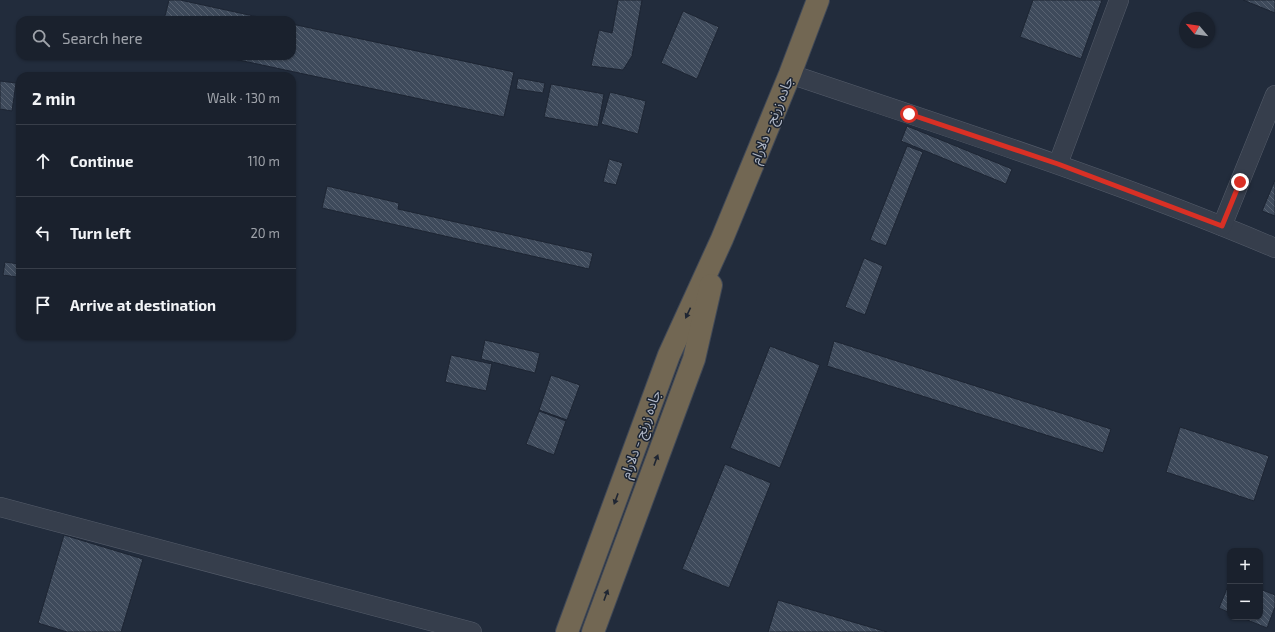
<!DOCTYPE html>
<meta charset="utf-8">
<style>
body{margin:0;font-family:"Exo 2","Noto Sans Arabic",sans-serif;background:#232935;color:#f1f3f6}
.controls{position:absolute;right:12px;bottom:12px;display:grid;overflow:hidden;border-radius:8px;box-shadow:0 1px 3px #0004}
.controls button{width:36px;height:36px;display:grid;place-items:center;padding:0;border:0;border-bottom:1px solid #383e49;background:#1a212d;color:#f1f3f6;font:20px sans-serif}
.compass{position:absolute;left:1179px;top:12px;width:36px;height:36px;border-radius:50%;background:#1a212d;box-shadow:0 1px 3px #0004;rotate:299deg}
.stop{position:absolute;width:12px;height:12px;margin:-9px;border:3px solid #d93025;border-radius:50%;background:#fff}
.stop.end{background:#d93025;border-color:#fff;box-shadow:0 1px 4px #0008}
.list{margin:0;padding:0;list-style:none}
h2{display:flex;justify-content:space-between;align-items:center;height:52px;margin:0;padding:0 16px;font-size:17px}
h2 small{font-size:13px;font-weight:400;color:#9fa3aa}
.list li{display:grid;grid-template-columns:26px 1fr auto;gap:12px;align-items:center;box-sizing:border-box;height:72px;padding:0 16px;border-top:1px solid #383e49}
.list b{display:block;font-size:15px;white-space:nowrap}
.list em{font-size:13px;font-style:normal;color:#9fa3aa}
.icon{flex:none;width:22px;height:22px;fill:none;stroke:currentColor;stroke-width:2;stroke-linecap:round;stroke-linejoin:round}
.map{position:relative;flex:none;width:1275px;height:632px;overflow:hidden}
.search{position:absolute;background:#1a212d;box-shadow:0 1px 3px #0004;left:16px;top:16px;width:280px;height:44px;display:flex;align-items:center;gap:10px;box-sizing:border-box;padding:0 14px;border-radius:12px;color:#9fa3aa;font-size:15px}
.panel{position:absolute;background:#1a212d;box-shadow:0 1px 3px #0004;left:16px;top:72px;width:280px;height:268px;border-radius:12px}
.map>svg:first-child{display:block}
.building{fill:url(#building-back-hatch);stroke:#1d2533}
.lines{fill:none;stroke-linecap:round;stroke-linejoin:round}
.street-casing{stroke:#545c6a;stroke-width:20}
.highway-casing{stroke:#414957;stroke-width:24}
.street{stroke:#363e4c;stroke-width:19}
.highway{stroke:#726753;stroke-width:22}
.oneway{fill:#1f2633}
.route{stroke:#d93025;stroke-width:5}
.labels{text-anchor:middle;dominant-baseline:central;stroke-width:3;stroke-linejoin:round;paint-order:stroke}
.street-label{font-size:14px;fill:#b1b9c8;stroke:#1b2331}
</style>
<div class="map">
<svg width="1275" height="632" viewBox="0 0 1275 632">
<defs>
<pattern id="building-back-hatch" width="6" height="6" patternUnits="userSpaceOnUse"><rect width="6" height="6" fill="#3e4a5b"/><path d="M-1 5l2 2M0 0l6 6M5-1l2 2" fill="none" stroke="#586271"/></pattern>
</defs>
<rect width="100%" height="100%" fill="#222c3c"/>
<!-- building -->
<g class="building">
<path d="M 169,0 L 180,0 L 272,20 L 164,20 Z"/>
<path d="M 618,0 L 642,0 L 632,56 L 623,70 L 591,66 L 599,30 L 612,33 Z"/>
<path d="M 1033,0 L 1102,0 L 1081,59 L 1020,37 Z"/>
<path d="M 1243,0 L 1275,0 L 1275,13 Z"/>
<path d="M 683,11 L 719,27 L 697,79 L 661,63 Z"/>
<path d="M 292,24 L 514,72 L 504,117 L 220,56 L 292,56 Z"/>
<path d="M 518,78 L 545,83 L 543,93 L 516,89 Z"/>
<path d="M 0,81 L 16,83 L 12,111 L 0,109 Z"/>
<path d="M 551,84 L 604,94 L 598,127 L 544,117 Z"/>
<path d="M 610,92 L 646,101 L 638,134 L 601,124 Z"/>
<path d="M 907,126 L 1012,169 L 1006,184 L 901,141 Z"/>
<path d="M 907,146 L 923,152 L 886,246 L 870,240 Z"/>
<path d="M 609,159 L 623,163 L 616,185 L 603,182 Z"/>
<path d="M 1275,180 L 1275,216 L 1262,211 Z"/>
<path d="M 327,186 L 399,203 L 398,209 L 593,253 L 589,269 L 322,208 Z"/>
<path d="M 864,258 L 883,266 L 865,315 L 845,307 Z"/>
<path d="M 5,262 L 19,264 L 17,277 L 3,275 Z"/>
<path d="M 485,340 L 540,353 L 535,373 L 481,359 Z"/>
<path d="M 834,341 L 1111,429 L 1103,453 L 827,366 Z"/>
<path d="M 770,346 L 820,365 L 780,468 L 730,448 Z"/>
<path d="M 451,355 L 492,364 L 486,391 L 445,382 Z"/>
<path d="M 551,375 L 580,385 L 567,420 L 539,410 Z"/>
<path d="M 539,411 L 566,421 L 554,455 L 526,444 Z"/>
<path d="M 1180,427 L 1269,456 L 1254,501 L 1166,472 Z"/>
<path d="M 725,464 L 771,483 L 729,588 L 682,569 Z"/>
<path d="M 64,535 L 143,559 L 121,632 L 67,632 L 38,623 Z"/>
<path d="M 1230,581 L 1230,613 L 1219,608 Z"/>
<path d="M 1260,589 L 1275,595 L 1275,607 L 1267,628 L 1240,617 L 1260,617 Z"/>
<path d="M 778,600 L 887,632 L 768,632 Z"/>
</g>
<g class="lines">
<defs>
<g id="street">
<path d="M 790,74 C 953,129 1117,181 1275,248"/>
<path d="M 1058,164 L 1119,0"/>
<path d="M 1222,226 L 1275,95"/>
<path d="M 0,507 L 472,632"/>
</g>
<g id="highway">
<path d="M 567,632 L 669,355 L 722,239 L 790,74 L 818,0"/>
<path d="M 593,632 L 694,359 L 711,285"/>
</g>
</defs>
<!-- street casing -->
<use href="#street" class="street-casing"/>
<!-- highway casing -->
<use href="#highway" class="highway-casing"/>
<!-- street -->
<use href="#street" class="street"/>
<!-- highway -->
<use href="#highway" class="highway"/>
</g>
<!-- one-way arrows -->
<defs><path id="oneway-solid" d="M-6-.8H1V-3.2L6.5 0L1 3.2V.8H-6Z"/></defs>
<g class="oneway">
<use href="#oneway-solid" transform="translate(688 313) rotate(115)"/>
<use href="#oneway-solid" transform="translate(656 460) rotate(-70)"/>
<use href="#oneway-solid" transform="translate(616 499) rotate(110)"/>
<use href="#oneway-solid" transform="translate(606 595) rotate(-70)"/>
</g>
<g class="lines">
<!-- route -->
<path class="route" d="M 909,114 L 1058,164 L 1222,226 L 1240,182"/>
</g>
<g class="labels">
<!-- street labels -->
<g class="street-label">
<text transform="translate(771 120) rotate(-68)">جاده زرنج - دلارام</text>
<text transform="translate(640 434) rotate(-70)">جاده زرنج - دلارام</text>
</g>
</g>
</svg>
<div class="controls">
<button>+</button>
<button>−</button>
</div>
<svg class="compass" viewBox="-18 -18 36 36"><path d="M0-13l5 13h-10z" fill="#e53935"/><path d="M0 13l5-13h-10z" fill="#9fa3aa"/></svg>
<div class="stop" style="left:909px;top:114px"></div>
<div class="stop end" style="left:1240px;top:182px"></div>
<div class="search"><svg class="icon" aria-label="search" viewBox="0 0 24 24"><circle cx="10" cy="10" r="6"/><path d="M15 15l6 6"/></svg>Search here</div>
<section class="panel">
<h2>2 min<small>Walk · 130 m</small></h2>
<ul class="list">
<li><svg class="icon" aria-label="ahead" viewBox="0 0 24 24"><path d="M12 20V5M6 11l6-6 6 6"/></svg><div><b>Continue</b></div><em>110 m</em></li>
<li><svg class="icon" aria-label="left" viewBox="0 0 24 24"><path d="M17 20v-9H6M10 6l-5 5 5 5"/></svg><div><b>Turn left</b></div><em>20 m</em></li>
<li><svg class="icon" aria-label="arrive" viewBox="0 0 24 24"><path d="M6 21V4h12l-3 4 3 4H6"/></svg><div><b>Arrive at destination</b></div></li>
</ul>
</section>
</div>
